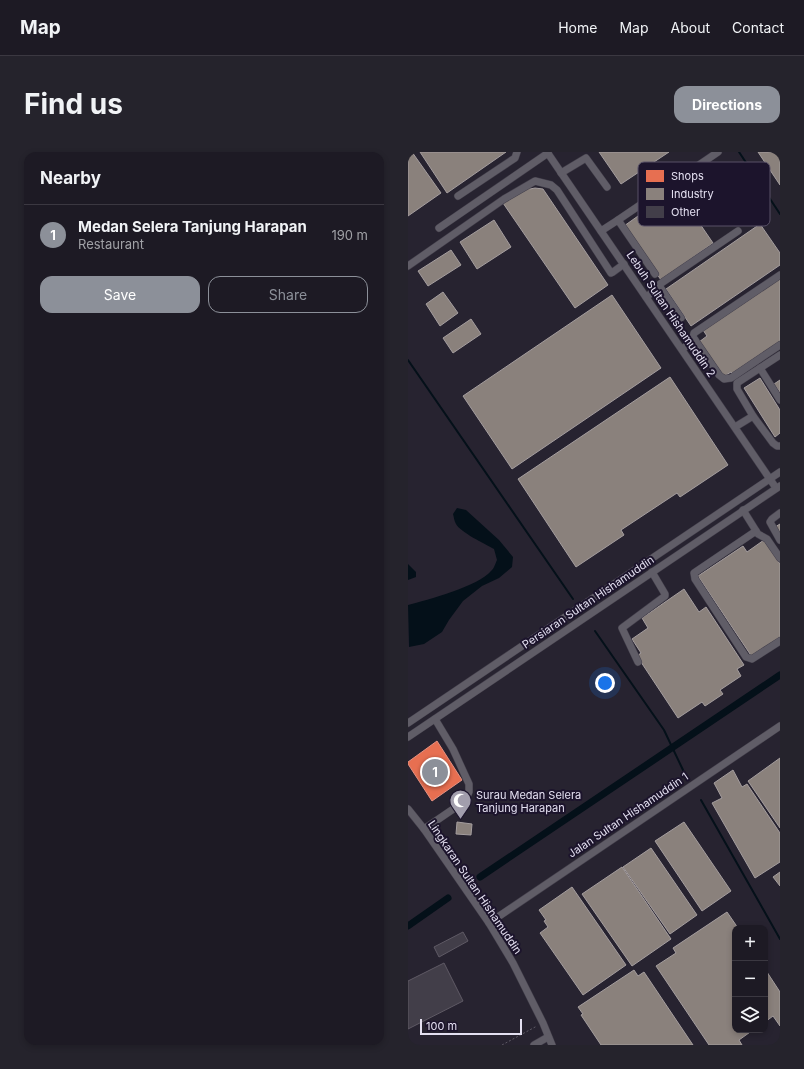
<!DOCTYPE html>
<meta charset="utf-8">
<style>
body{margin:0;font-family:Inter,sans-serif;background:#25232c;color:#f1f3f6}
.controls{position:absolute;right:12px;bottom:12px;display:grid;overflow:hidden;border-radius:8px;box-shadow:0 2px 6px #0003}
.controls button{width:36px;height:36px;display:grid;place-items:center;padding:0;border:0;border-bottom:1px solid #3b3841;background:#1d1a24;color:#f1f3f6;font:20px sans-serif}
.scale{position:absolute;left:12px;bottom:10px;width:102px;box-sizing:border-box;padding-left:4px;border:2px solid #e4e0f1;border-top:0;font-size:11px;line-height:14px;white-space:nowrap;color:#e4e0f1;-webkit-text-stroke:3px #1c142c;paint-order:stroke}
.you{position:absolute;left:197px;top:531px;width:14px;height:14px;margin:-10px;border:3px solid #fff;border-radius:50%;background:#1a73e8;box-shadow:0 0 0 6px #1a73e833}
.badge{display:grid;place-items:center;width:26px;height:26px;border-radius:50%;background:#8c9099;color:#fff;font-size:13px;font-weight:700}
.pin{position:absolute;translate:-50% -50%;border:2px solid #fff;box-shadow:0 1px 4px #0006}
.list{margin:0;padding:0;list-style:none}
h2{display:flex;justify-content:space-between;align-items:center;height:52px;margin:0;padding:0 16px;font-size:17px}
h2 small{font-size:13px;font-weight:400;color:#a0a1a6}
.list li{display:grid;grid-template-columns:26px 1fr auto;gap:12px;align-items:center;box-sizing:border-box;height:60px;padding:0 16px;border-top:1px solid #3b3841}
.list b{display:block;font-size:15px;white-space:nowrap}
.list p{margin:0;font-size:13px;white-space:nowrap;color:#a0a1a6}
.list em{font-size:13px;font-style:normal;color:#a0a1a6}
.actions{display:flex;gap:8px;padding:12px 16px}
.actions a{flex:1;padding:9px 0;border:1px solid #8c9099;border-radius:12px;text-align:center;font-size:14px;color:#8c9099}
.actions .main{background:#8c9099;color:#fff}
.icon{flex:none;width:22px;height:22px;fill:none;stroke:currentColor;stroke-width:2;stroke-linecap:round;stroke-linejoin:round}
.map{position:relative;flex:none;width:372px;height:893px;overflow:hidden;border-radius:12px}
header{display:flex;align-items:center;gap:24px;box-sizing:border-box;height:56px;padding:0 20px;background:#1d1a24;border-bottom:1px solid #3b3841}
header strong{font-size:19px}
nav{display:flex;gap:22px;margin-inline-start:auto;font-size:14px}
.intro{display:flex;align-items:center;justify-content:space-between;box-sizing:border-box;height:96px;padding:0 24px}
h1{margin:0;font-size:28px}
.button{padding:10px 18px;border-radius:12px;background:#8c9099;color:#fff;font-size:14px;font-weight:700}
main{display:flex;gap:24px;padding:0 24px}
aside{flex:1;background:#1d1a24;border-radius:12px;box-shadow:0 2px 6px #0003}
.map>svg:first-child{display:block}
.water{fill:#041019}
.shops{fill:#e76f51;stroke:#e69181}
.industry{fill:#8a817c;stroke:#a59e9f}
.lines{fill:none;stroke-linecap:round;stroke-linejoin:round}
.stream{stroke:#041019;stroke-width:2}
.canal{stroke:#041019;stroke-width:7}
.building{fill:#423e49;stroke:#5f5a65}
.minor-casing{stroke:#433f4b;stroke-width:8}
.path{stroke:#5e5a65;stroke-width:1;stroke-dasharray:2 2;stroke-linecap:butt}
.minor{stroke:#605d67;stroke-width:7}
.labels{text-anchor:middle;dominant-baseline:central;stroke-width:4;stroke-linejoin:round;paint-order:stroke}
.street-label{font-size:11px;fill:#e4e0f1;stroke:#1c142c}
.poi-label{font-size:11px;fill:#e4e0f1;stroke:#1c142c;text-anchor:start}
.key{fill:#1c142c;stroke:#585167;stroke-width:1}
.key-label{font-size:11px;fill:#e4e0f1}
</style>
<header>
<strong>Map</strong>
<nav><a>Home</a><a>Map</a><a>About</a><a>Contact</a></nav>
</header>
<div class="intro"><h1>Find us</h1><a class="button">Directions</a></div>
<main>
<aside>
<h2>Nearby<small></small></h2>
<ul class="list">
<li><span class="badge">1</span><div><b>Medan Selera Tanjung Harapan</b><p>Restaurant</p></div><em>190 m</em></li>
</ul>
<div class="actions"><a class="main">Save</a><a>Share</a></div>
</aside>
<div class="map">
<svg width="372" height="893" viewBox="0 0 372 893">
<rect width="100%" height="100%" fill="#272330"/>
<!-- water -->
<g class="water">
<path d="M 49,356 L 58,358 L 91,388 L 105,405 L 104,415 L 91,426 L 74,434 L 55,449 L 41,468 L 34,480 L 16,492 L 1,495 L 0,453 C 19,448 71,434 83,419 C 86,417 87,412 89,408 L 86,397 C 77,392 52,380 48,372 C 46,369 46,365 45,362 Z"/>
<path d="M 0,412 L 8,420 L 8,425 L 0,428 Z"/>
</g>
<!-- shops -->
<path class="shops" d="M 29,589 L 54,628 L 24,649 L 0,612 L 0,610 Z"/>
<!-- industry -->
<g class="industry">
<path d="M 0,0 L 4,0 L 33,41 L 0,64 Z"/>
<path d="M 12,0 L 98,0 L 39,41 Z"/>
<path d="M 191,0 L 261,0 L 213,32 Z"/>
<path d="M 350,0 L 372,0 L 372,33 Z"/>
<path d="M 120,34 L 122,37 L 127,36 L 135,37 L 200,133 L 167,156 L 95,51 Z"/>
<path d="M 268,37 L 305,91 L 253,128 L 216,74 Z"/>
<path d="M 86,68 L 103,95 L 69,117 L 52,90 Z"/>
<path d="M 352,72 L 372,101 L 372,113 L 283,174 L 258,137 Z"/>
<path d="M 43,98 L 53,113 L 20,134 L 10,119 Z"/>
<path d="M 372,125 L 372,191 L 326,223 L 323,220 L 315,225 L 291,190 L 299,184 L 295,178 Z"/>
<path d="M 35,140 L 50,161 L 32,174 L 18,152 Z"/>
<path d="M 204,143 L 253,216 L 104,317 L 55,244 Z"/>
<path d="M 63,167 L 73,182 L 45,201 L 35,186 Z"/>
<path d="M 262,225 L 320,313 L 272,345 L 269,341 L 213,378 L 216,383 L 168,415 L 110,327 Z"/>
<path d="M 352,226 L 372,258 L 372,281 L 367,285 L 336,236 Z"/>
<path d="M 372,228 L 372,240 L 366,232 Z"/>
<path d="M 372,372 L 372,382 L 367,375 Z"/>
<path d="M 356,388 L 372,412 L 372,486 L 344,505 L 290,424 L 335,394 L 339,400 Z"/>
<path d="M 276,437 L 291,460 L 298,455 L 336,513 L 329,517 L 333,524 L 312,538 L 315,542 L 297,554 L 294,550 L 270,566 L 229,504 L 233,501 L 224,487 L 240,476 L 234,466 Z"/>
<path d="M 372,606 L 372,676 L 340,629 Z"/>
<path d="M 325,618 L 334,635 L 339,632 L 372,681 L 372,710 L 347,726 L 304,651 L 314,646 L 306,631 Z"/>
<path d="M 49,670 L 64,672 L 63,683 L 48,682 Z"/>
<path d="M 276,670 L 323,739 L 294,759 L 247,689 Z"/>
<path d="M 243,696 L 289,763 L 262,782 L 215,715 Z"/>
<path d="M 214,715 L 263,787 L 224,814 L 174,742 Z"/>
<path d="M 372,720 L 372,734 L 365,725 Z"/>
<path d="M 164,735 L 218,813 L 175,843 L 132,781 L 140,775 L 136,769 L 138,768 L 131,758 Z"/>
<path d="M 319,760 L 330,776 L 327,776 L 327,878 L 345,878 L 331,888 L 334,893 L 301,893 L 248,814 L 268,801 L 265,796 Z"/>
<path d="M 357,817 L 372,840 L 372,874 L 365,864 L 357,870 Z"/>
<path d="M 226,818 L 230,824 L 236,820 L 285,893 L 193,893 L 173,863 L 175,862 L 170,855 Z"/>
</g>
<g class="lines">
<!-- stream -->
<g class="stream">
<path d="M 331,0 L 372,62"/>
<path d="M 0,208 L 165,447"/>
<path d="M 187,479 L 256,578 L 275,618"/>
<path d="M 293,648 L 372,787"/>
</g>
<!-- canal -->
<g class="canal">
<path d="M 72,725 L 372,523"/>
<path d="M 0,774 L 40,746"/>
</g>
</g>
<!-- building -->
<g class="building">
<path d="M 55,780 L 60,789 L 31,805 L 26,795 Z"/>
<path d="M 36,811 L 55,849 L 0,877 L 0,829 Z"/>
</g>
<g class="lines">
<defs>
<g id="minor">
<path d="M 139,0 L 368,336"/>
<path d="M 153,21 L 178,6 L 199,35"/>
<path d="M 50,44 L 107,6 L 109,0"/>
<path d="M 210,68 L 310,0"/>
<path d="M 31,76 L 140,1"/>
<path d="M 193,79 L 210,68 L 247,122"/>
<path d="M 0,114 L 96,47 L 127,29 L 143,33 L 149,38 L 203,121 L 205,120 L 216,112"/>
<path d="M 252,135 L 273,166"/>
<path d="M 238,145 L 252,135 L 252,132 L 330,79"/>
<path d="M 287,188 L 285,185 L 286,181 L 372,123"/>
<path d="M 274,197 L 287,188 L 311,223 L 316,227 L 323,226 L 372,193"/>
<path d="M 352,216 L 372,248"/>
<path d="M 345,264 L 329,237 L 329,231 L 372,203"/>
<path d="M 327,275 L 345,264 L 365,291 L 369,294 L 372,294"/>
<path d="M 335,358 L 350,382 L 359,387 L 372,406"/>
<path d="M 372,361 L 364,367 L 362,370 L 372,388"/>
<path d="M 348,379 L 286,421 L 287,427 L 338,505 L 344,507 L 372,489"/>
<path d="M 230,510 L 214,476 L 257,444 L 257,442 L 244,420"/>
<path d="M 0,571 L 372,320"/>
<path d="M 0,585 L 372,334"/>
<path d="M 0,657 L 16,677 L 81,771 L 105,811 L 135,871 L 144,893"/>
<path d="M 16,677 L 57,649 L 61,640 L 61,632 L 45,597 L 27,567"/>
<path d="M 81,771 L 372,574"/>
<path d="M 126,893 L 140,885"/>
</g>
</defs>
<!-- minor casing -->
<use href="#minor" class="minor-casing"/>
<!-- path -->
<path class="path" d="M 94,893 L 129,874"/>
<!-- minor -->
<use href="#minor" class="minor"/>
</g>
<!-- icons -->
<defs>
<symbol id="mosque-pin" viewBox="-11 -11 22 30"><path d="M0 17L-7.5 6A9.5 9.5 0 1 1 7.5 6Z" fill="#a29ead" stroke="#1c142c"/><path d="M3.5-4.9A6 6 0 1 0 3.5 4.9A5 5 0 1 1 3.5-4.9Z" fill="#fff"/></symbol>
</defs>
<g fill-rule="evenodd">
<use href="#mosque-pin" x="40" y="636" width="25" height="34"/>
</g>
<g class="labels">
<!-- street labels -->
<g class="street-label">
<text transform="translate(263 162) rotate(56)">Lebuh Sultan Hishamuddin 2</text>
<text transform="translate(180 450) rotate(-34)">Persiaran Sultan Hishamuddin</text>
<text transform="translate(220 663) rotate(-34)">Jalan Sultan Hishamuddin 1</text>
<text transform="translate(67 735) rotate(56)">Lingkaran Sultan Hishamuddin</text>
</g>
<!-- poi labels -->
<g class="poi-label">
<text x="68" y="643">Surau Medan Selera<tspan x="68" dy="13">Tanjung Harapan</tspan></text>
</g>
</g>
<!-- legend -->
<rect x="230" y="10" width="132" height="64" rx="6" class="key"/>
<rect x="238" y="18" width="18" height="12" fill="#e76f51"/>
<rect x="238" y="36" width="18" height="12" fill="#8a817c"/>
<rect x="238" y="54" width="18" height="12" fill="#423e49"/>
<g class="key-label">
<text x="263" y="28">Shops</text>
<text x="263" y="46">Industry</text>
<text x="263" y="64">Other</text>
</g>
</svg>
<div class="controls">
<button>+</button>
<button>−</button>
<button><svg class="icon" aria-label="layers" viewBox="0 0 24 24"><path d="M12 4l9 5-9 5-9-5zM3 14l9 5 9-5"/></svg></button>
</div>
<div class="scale">100 m</div>
<div class="you"></div>
<div class="pin badge" style="left:27px;top:620px">1</div>
</div>
</main>
